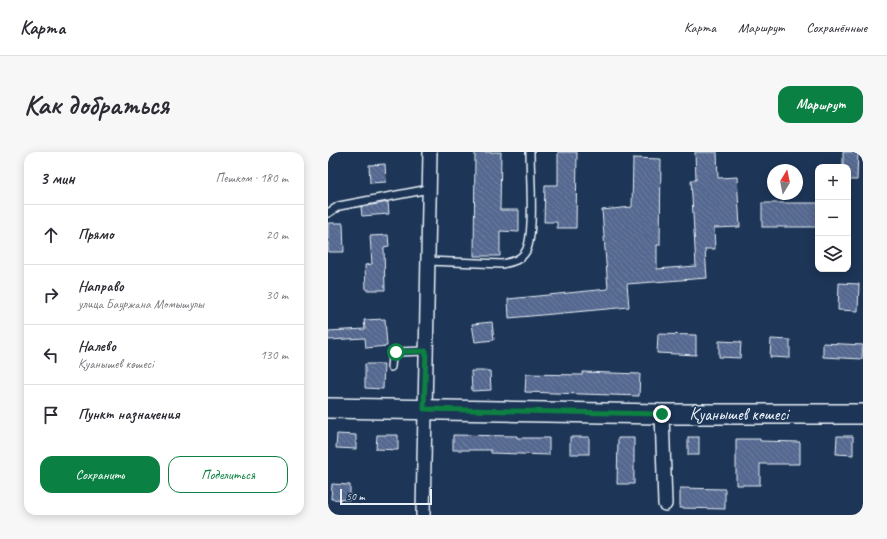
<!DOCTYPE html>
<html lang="ru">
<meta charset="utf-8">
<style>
body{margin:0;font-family:Caveat,sans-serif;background:#f7f7f7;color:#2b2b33}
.controls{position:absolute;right:12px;top:12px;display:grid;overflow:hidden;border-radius:8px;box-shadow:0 2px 10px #0003}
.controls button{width:36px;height:36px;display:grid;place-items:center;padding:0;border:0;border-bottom:1px solid #e1e1e2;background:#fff;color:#2b2b33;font:20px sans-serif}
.compass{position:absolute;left:439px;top:12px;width:36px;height:36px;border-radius:50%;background:#fff;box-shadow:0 2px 10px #0003;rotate:10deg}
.scale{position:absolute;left:12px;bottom:10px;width:92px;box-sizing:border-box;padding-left:4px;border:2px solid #e8f1f8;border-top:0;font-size:11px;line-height:14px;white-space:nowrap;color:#e8f1f8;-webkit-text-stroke:3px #1d3557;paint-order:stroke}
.stop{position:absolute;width:12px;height:12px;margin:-9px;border:3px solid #0b8043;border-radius:50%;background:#fff}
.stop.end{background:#0b8043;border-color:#fff;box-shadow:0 1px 4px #0008}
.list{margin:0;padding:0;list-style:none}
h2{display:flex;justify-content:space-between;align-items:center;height:52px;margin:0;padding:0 16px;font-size:17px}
h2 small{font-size:13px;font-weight:400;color:#7c7c81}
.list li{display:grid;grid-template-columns:26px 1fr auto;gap:12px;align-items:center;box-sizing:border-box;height:60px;padding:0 16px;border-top:1px solid #e1e1e2}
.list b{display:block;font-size:15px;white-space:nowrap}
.list p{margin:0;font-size:13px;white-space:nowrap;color:#7c7c81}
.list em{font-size:13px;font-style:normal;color:#7c7c81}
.actions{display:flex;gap:8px;padding:12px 16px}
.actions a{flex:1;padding:9px 0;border:1px solid #0b8043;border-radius:12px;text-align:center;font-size:14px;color:#0b8043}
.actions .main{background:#0b8043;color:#fff}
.icon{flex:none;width:22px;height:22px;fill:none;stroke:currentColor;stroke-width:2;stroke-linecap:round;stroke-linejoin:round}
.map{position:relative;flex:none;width:535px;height:363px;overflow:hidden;border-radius:12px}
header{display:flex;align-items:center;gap:24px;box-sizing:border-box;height:56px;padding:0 20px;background:#fff;border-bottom:1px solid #e1e1e2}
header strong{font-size:19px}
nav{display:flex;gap:22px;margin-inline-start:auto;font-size:14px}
.intro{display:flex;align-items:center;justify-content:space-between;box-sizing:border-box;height:96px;padding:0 24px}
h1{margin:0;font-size:28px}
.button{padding:10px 18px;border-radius:12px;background:#0b8043;color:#fff;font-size:14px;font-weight:700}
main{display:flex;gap:24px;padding:0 24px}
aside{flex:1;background:#fff;border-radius:12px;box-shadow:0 2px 10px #0003}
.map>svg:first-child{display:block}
.building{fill:url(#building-back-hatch);stroke:#e8f1f8}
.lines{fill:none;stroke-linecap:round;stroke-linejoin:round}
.lane-casing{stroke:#e8f1f8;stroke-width:10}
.street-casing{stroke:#e8f1f8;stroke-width:16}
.secondary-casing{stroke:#e8f1f8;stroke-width:22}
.lane{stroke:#1d3557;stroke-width:7}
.street{stroke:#1d3557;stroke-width:13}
.secondary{stroke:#1d3557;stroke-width:19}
.route{stroke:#0b8043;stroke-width:5}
.labels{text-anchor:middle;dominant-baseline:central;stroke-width:3;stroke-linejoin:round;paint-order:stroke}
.street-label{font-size:17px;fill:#e8f1f8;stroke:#1d3557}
</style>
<header>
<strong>Карта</strong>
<nav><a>Карта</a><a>Маршрут</a><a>Сохранённые</a></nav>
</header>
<div class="intro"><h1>Как добраться</h1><a class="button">Маршрут</a></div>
<main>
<aside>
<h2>3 мин<small>Пешком · 180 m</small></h2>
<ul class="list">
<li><svg class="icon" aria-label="ahead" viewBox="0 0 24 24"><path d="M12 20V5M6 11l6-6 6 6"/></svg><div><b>Прямо</b></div><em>20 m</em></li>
<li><svg class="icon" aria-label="right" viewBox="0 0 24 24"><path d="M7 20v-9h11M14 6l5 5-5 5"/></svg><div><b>Направо</b><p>улица Бауржана Момышулы</p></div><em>30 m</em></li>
<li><svg class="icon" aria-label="left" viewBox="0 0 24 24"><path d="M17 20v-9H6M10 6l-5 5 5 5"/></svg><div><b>Налево</b><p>Қуанышев көшесі</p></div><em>130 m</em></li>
<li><svg class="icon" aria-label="arrive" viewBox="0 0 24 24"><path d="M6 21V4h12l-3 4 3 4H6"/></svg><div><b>Пункт назначения</b></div></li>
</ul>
<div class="actions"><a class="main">Сохранить</a><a>Поделиться</a></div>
</aside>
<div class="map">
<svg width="535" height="363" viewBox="0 0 535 363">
<defs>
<pattern id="building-back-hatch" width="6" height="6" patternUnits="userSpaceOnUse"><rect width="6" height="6" fill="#54688f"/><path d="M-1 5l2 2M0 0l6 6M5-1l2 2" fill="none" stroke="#6d7ea0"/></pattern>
</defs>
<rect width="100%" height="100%" fill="#1d3557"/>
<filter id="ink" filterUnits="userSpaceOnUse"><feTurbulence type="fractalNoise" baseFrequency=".025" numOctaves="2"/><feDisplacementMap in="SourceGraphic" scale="8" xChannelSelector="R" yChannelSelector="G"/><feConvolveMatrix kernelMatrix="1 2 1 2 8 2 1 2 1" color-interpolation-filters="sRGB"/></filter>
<g filter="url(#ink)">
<!-- building -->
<g class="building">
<path d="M 147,0 L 173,0 L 172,58 L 191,58 L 191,80 L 172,79 L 172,104 L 146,104 Z"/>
<path d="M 230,0 L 249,0 L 248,76 L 229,76 L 229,70 L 216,70 L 217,33 L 230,33 Z"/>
<path d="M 367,0 L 389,0 L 390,26 L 409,25 L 412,75 L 386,76 L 387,97 L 377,97 L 379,126 L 299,132 L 301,155 L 181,166 L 180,147 L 280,137 L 274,58 L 304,55 L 305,6 L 333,7 L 332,93 L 329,93 L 329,117 L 368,114 L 363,28 L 368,28 Z"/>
<path d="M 515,0 L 530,0 L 529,28 L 520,28 L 520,15 L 515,15 Z"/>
<path d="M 57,12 L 58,30 L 42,31 L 41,13 Z"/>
<path d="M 60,50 L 61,62 L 34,64 L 33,55 Z"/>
<rect x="434" y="51" width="56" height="24"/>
<path d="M 0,71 L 15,71 L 16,100 L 0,100 Z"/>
<path d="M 60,83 L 61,94 L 56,95 L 57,138 L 38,138 L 37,113 L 44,112 L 42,84 Z"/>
<path d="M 511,131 L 531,132 L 530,159 L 510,158 Z"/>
<path d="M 57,167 L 59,194 L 38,196 L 37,186 L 0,188 L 0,179 L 37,177 L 36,168 Z"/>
<path d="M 164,170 L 166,188 L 147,190 L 144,172 Z"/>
<path d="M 330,182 L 368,183 L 368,203 L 329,201 Z"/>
<path d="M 443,187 L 462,188 L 462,206 L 442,205 Z"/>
<path d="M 391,189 L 413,190 L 412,206 L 391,205 Z"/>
<path d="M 495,191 L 535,193 L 534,207 L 495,205 Z"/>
<path d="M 37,212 L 56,212 L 55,237 L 37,236 Z"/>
<path d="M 143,219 L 162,219 L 163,238 L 144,239 Z"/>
<path d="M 255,220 L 312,222 L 311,244 L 197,240 L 198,222 L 254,223 Z"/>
<path d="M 9,282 L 28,283 L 28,297 L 8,296 Z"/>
<path d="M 49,283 L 70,283 L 70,298 L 48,297 Z"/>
<path d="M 125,283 L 189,284 L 189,286 L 221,286 L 221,303 L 163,301 L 163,298 L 125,298 Z"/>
<path d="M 509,284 L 525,284 L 525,303 L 508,302 Z"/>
<rect x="242" y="285" width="19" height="17"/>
<rect x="360" y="285" width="11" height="18"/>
<path d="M 290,286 L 306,286 L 306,332 L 289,332 Z"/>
<path d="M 408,287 L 432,287 L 432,289 L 472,290 L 472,312 L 432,312 L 432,333 L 408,333 Z"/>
<path d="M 4,332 L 22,333 L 22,348 L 3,347 Z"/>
<path d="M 352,336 L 397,337 L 397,357 L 352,356 Z"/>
</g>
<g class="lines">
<defs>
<g id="lane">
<path d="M 0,61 L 11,54 L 101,37"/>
<path d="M 100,109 L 174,112 C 184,110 193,108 198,99 C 207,82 202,22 202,0"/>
<path d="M 63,215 L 64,205 L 68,200 L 97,199"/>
</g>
<g id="street">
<path d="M 334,262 L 337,352"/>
<path d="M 95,363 L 102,0"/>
</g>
<path id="secondary" d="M 0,256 L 334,262 L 535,262"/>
</defs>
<!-- lane casing -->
<use href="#lane" class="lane-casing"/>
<!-- street casing -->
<use href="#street" class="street-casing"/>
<!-- secondary casing -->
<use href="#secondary" class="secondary-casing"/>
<!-- lane -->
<use href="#lane" class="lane"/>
<!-- street -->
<use href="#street" class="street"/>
<!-- secondary -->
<use href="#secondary" class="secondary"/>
</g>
</g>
<g class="lines" filter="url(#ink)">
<!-- route -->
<path class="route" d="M 68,200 L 98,199 L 96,257 L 334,262"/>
</g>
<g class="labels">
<!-- street labels -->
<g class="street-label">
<text x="411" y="262">Қуанышев көшесі</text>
</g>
</g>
</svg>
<div class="controls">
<button>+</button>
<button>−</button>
<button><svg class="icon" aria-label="layers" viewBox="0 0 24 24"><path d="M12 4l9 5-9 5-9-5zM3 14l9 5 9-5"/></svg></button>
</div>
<svg class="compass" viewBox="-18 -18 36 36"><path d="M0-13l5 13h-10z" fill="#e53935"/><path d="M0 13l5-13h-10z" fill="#7c7c81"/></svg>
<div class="scale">50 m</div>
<div class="stop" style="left:68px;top:200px"></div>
<div class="stop end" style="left:334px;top:262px"></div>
</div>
</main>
